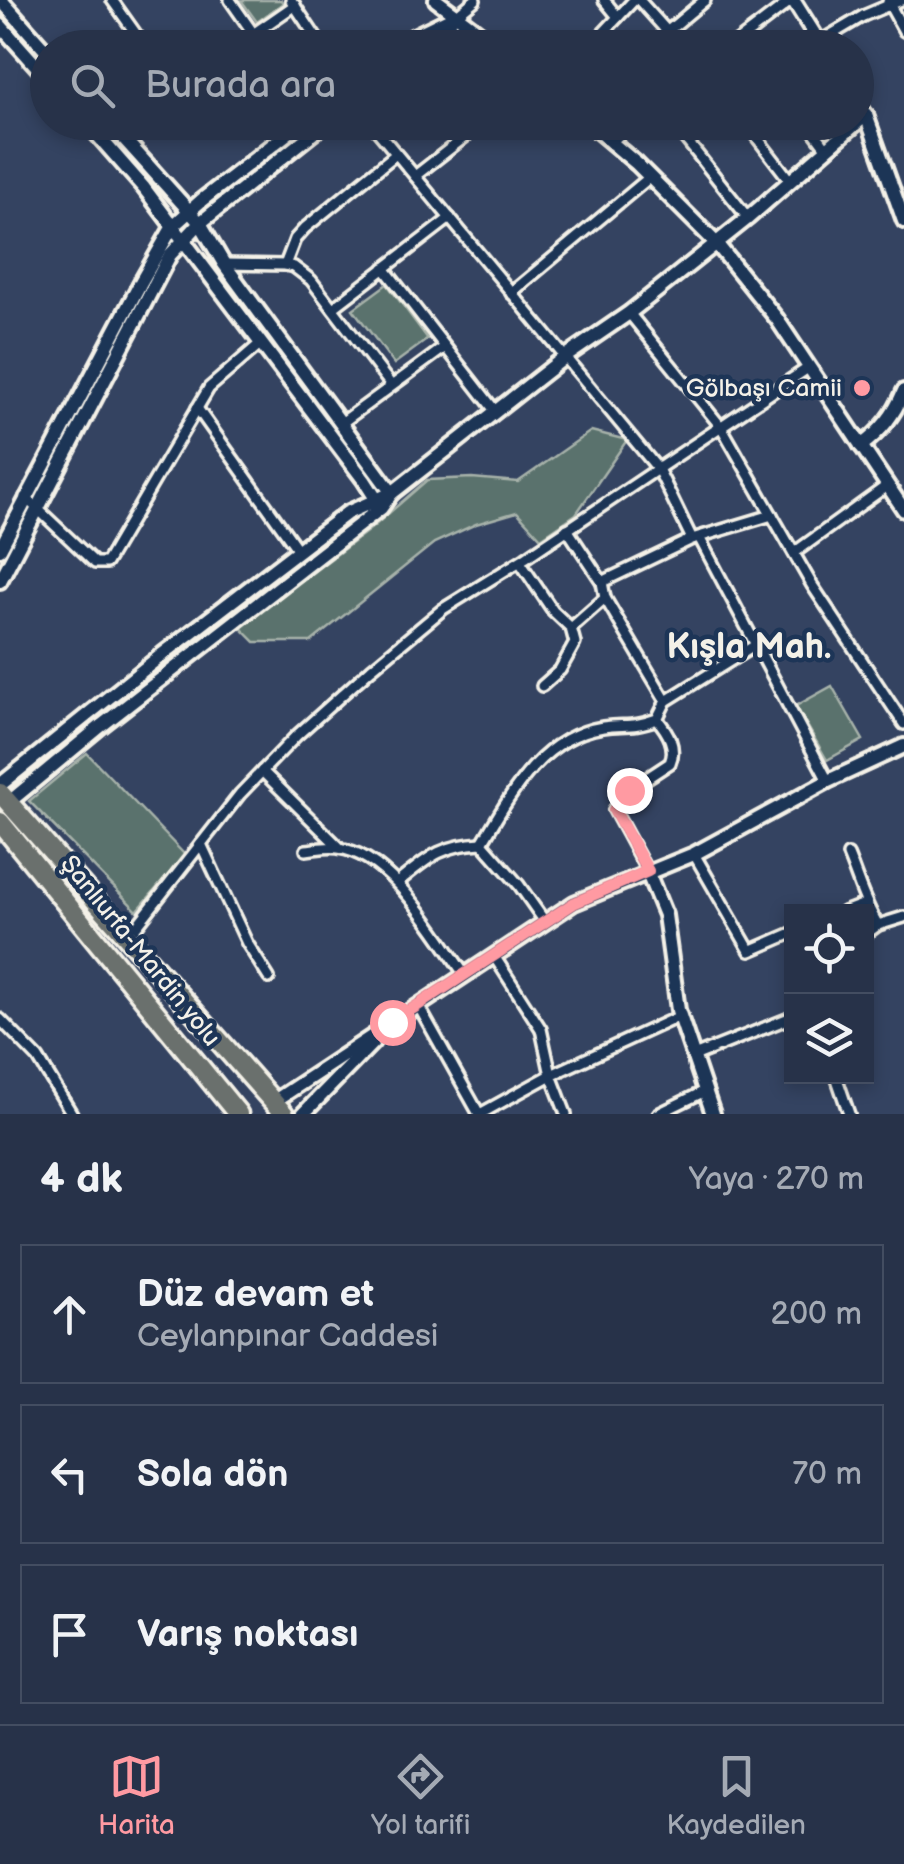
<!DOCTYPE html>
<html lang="tr">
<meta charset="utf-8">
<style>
body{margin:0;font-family:"Balsamiq Sans",sans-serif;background:#333e53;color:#f1f3f6}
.controls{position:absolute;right:30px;bottom:30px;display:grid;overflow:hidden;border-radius:0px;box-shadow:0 5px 15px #0003}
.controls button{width:90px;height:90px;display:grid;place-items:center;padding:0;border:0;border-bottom:2px solid #434d61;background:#273249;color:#f1f3f6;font:50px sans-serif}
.stop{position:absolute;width:30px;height:30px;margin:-22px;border:8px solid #ff9aa2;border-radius:50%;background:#fff}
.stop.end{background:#ff9aa2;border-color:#fff;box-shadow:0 2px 10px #0008}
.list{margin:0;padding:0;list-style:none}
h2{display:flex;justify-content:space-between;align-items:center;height:130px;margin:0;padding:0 40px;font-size:42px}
h2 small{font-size:32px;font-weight:400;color:#a4aab4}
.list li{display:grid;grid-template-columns:65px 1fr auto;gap:30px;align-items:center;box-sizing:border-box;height:140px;margin:0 20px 20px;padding:0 20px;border:2px solid #434d61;border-radius:0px}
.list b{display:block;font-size:38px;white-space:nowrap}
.list p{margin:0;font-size:32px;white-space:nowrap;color:#a4aab4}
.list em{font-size:32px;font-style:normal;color:#a4aab4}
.icon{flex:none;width:55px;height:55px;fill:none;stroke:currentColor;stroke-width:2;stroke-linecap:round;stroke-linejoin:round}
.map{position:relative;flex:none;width:904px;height:1114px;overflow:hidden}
.search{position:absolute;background:#273249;box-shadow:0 5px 15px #0003;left:30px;right:30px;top:30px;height:110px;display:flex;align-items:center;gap:25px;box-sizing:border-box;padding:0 35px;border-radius:55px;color:#a4aab4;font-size:38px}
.sheet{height:610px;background:#273249}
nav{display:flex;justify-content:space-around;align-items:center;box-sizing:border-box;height:140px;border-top:2px solid #434d61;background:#273249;font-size:28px;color:#a4aab4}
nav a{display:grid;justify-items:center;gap:5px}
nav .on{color:#ff9aa2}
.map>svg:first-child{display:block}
.green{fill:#5a726d;stroke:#a7b2aa;stroke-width:2.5}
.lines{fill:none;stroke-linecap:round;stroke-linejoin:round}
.street-casing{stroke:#f4f1e8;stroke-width:16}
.secondary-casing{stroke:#f4f1e8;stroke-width:20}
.highway-casing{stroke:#f4f1e8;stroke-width:25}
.street{stroke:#1d3557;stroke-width:9}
.secondary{stroke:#1d3557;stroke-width:12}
.highway{stroke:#6a706d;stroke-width:18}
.route{stroke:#ff9aa2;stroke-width:12}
.poi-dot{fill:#ff9aa2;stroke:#1d3557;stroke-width:4}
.labels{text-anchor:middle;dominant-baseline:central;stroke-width:9;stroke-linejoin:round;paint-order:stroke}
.poi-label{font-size:25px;fill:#f4f1e8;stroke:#1d3557;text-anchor:end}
.street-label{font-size:25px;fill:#f4f1e8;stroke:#1d3557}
.district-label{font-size:35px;font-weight:bold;fill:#f4f1e8;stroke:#1d3557}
</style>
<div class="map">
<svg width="904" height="1114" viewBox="0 0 904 1114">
<rect width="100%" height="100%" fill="#344361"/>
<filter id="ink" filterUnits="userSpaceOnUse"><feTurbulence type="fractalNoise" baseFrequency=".01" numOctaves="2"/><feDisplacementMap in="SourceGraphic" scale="20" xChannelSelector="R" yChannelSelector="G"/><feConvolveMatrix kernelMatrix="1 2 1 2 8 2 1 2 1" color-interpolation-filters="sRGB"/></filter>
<g filter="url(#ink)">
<!-- green -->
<g class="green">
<path d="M 241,0 L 281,0 L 283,3 L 257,22 Z"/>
<path d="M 387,284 L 428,339 L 394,364 L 353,309 Z"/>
<path d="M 591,431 L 627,440 L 576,514 L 541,538 L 517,512 L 476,524 L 434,543 L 311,642 L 255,642 L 240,627 L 373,527 L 427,480 L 472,478 L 518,482 Z"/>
<path d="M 832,686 L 863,740 L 827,760 L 796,706 Z"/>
<path d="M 87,753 L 185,855 L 137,911 L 29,801 Z"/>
</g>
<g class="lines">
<defs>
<g id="street">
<path d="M 112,0 L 146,48"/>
<path d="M 230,0 L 253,33"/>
<path d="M 291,0 L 323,48"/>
<path d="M 604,0 L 618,17"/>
<path d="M 639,0 L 682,48"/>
<path d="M 888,2 L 904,31"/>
<path d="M 457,15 L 475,0"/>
<path d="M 668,31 L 705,0"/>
<path d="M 819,42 L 863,16 L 901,0"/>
<path d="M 233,48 L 295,5"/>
<path d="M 589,48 L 634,0"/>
<path d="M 729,48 L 792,0"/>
<path d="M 370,122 L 658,469 L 692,539"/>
<path d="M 672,122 L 748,218"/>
<path d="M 745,122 L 791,182"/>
<path d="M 807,122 L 827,149"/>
<path d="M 120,135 L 135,122"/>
<path d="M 610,143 L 634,122"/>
<path d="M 415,176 L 484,122"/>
<path d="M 224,264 L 285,265 L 294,267 L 311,280 L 391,385"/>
<path d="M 285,265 L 295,239 L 305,228 L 396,154"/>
<path d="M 384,268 L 496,412"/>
<path d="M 511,293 L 650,177"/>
<path d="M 333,308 L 450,218"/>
<path d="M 629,313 L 722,428 L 812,585 L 904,724"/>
<path d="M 197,408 L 298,550"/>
<path d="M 340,424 L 445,347"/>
<path d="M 25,497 L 95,563 L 106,563 L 209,388 L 261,343"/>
<path d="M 567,529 L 602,582 L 605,598 L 666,701"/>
<path d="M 700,539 L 828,781"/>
<path d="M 794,553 L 888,485"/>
<path d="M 520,562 L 553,611 L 571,628 L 575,643 L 560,670 L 542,686"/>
<path d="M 602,582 L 692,539 L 772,515"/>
<path d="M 571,628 L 605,598"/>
<path d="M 262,771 L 339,847"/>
<path d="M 482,843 C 511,794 541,737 603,727 C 626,724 632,728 657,719 L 666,701 L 754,646"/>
<path d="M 482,843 L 519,885 L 545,922"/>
<path d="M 201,844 L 247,943 L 269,978"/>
<path d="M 306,850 C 316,849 328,846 338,848 C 391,854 436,935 465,975"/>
<path d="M 694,854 L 750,951 L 792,933"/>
<path d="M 848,855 C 858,879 864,903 878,925"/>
<path d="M 647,871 L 614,810 L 629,790 L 670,763 C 677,747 668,732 657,719"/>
<path d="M 397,883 C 428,858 440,845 482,843"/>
<path d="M 844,912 L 865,904"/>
<path d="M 866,934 L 878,925 L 904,917"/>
<path d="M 128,937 L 240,794 L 296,736 L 371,669 L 443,609 L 525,558 L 808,368"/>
<path d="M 494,956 L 541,1029 L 551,1075 L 566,1114"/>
<path d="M 418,1005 L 479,1114"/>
<path d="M 0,1019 L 38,1058 L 72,1114"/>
<path d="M 694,1056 L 792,1017"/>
<path d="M 836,1076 L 849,1114"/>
<path d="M 480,1114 L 551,1075 L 680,1016"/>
<path d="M 658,1114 L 705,1091"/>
</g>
<g id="secondary">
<path d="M 1,0 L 48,53"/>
<path d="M 436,0 L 500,48"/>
<path d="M 793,0 L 823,48"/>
<path d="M 0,25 L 48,79"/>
<path d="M 400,48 L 414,36 L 457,15"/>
<path d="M 422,48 L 450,23"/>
<path d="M 856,101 L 866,115 L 904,221"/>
<path d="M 86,122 L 144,188 L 364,480 L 380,505"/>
<path d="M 109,122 L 200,223 L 224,264 L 392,493"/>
<path d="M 587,122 L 637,164 L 716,243 L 777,319 L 904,510"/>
<path d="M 861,446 C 882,430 894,415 904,391"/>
<path d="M 0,549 L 141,282 L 173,226 L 202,200 L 302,122"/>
<path d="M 0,581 L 170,255 L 200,223 L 327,122"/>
<path d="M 0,785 L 163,654 L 347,513 L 392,493 L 565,357 L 629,313 L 748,218 L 866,115"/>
<path d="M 8,803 L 101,726 L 381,508 L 391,494"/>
<path d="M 647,871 L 665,915 L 678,1010 L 713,1114"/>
<path d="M 273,1102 L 574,903 L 694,854 L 828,781 L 904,746"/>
<path d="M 303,1114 L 373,1042"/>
</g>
<g id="highway">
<path d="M 0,793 L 284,1114"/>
<path d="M 0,822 L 238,1114"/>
</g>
</defs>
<!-- street casing -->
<use href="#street" class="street-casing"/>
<!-- secondary casing -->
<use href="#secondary" class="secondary-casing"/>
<!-- highway casing -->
<use href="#highway" class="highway-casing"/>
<!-- street -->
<use href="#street" class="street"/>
<!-- secondary -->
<use href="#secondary" class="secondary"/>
<!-- highway -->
<use href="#highway" class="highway"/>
</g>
</g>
<g class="lines" filter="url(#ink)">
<!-- route -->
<path class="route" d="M 392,1022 L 574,903 L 648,871 L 614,810 L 629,790"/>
</g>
<!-- markers -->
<circle class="poi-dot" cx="862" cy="388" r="10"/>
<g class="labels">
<!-- poi labels -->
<g class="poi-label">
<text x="842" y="388">Gölbaşı Camii</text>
</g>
<!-- street labels -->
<g class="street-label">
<text transform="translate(140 951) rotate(51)">Şanlıurfa-Mardin yolu</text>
</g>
<!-- district labels -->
<g class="district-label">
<text x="749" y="647">Kışla Mah.</text>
</g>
</g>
</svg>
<div class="controls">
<button><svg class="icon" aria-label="locate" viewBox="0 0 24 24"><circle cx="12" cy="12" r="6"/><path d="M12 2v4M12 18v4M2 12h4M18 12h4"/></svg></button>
<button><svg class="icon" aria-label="layers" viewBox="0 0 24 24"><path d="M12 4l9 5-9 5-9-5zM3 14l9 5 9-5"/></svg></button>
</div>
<div class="stop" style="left:392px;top:1022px"></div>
<div class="stop end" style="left:629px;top:790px"></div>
<div class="search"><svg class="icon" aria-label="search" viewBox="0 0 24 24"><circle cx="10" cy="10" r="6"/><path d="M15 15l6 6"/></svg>Burada ara</div>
</div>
<section class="sheet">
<h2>4 dk<small>Yaya · 270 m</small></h2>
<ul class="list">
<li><svg class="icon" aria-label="ahead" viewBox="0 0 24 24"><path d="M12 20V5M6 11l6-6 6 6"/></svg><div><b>Düz devam et</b><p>Ceylanpınar Caddesi</p></div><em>200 m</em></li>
<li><svg class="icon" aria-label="left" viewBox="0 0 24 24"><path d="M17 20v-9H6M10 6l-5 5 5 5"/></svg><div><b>Sola dön</b></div><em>70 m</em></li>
<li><svg class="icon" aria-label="arrive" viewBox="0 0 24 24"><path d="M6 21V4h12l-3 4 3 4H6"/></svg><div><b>Varış noktası</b></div></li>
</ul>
</section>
<nav>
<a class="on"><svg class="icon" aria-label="map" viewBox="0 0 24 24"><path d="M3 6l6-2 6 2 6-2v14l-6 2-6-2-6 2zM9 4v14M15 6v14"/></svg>Harita</a>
<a><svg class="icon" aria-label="directions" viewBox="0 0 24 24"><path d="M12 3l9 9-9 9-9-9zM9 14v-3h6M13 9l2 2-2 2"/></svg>Yol tarifi</a>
<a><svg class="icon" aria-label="saved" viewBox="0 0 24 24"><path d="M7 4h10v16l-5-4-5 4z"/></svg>Kaydedilen</a>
</nav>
